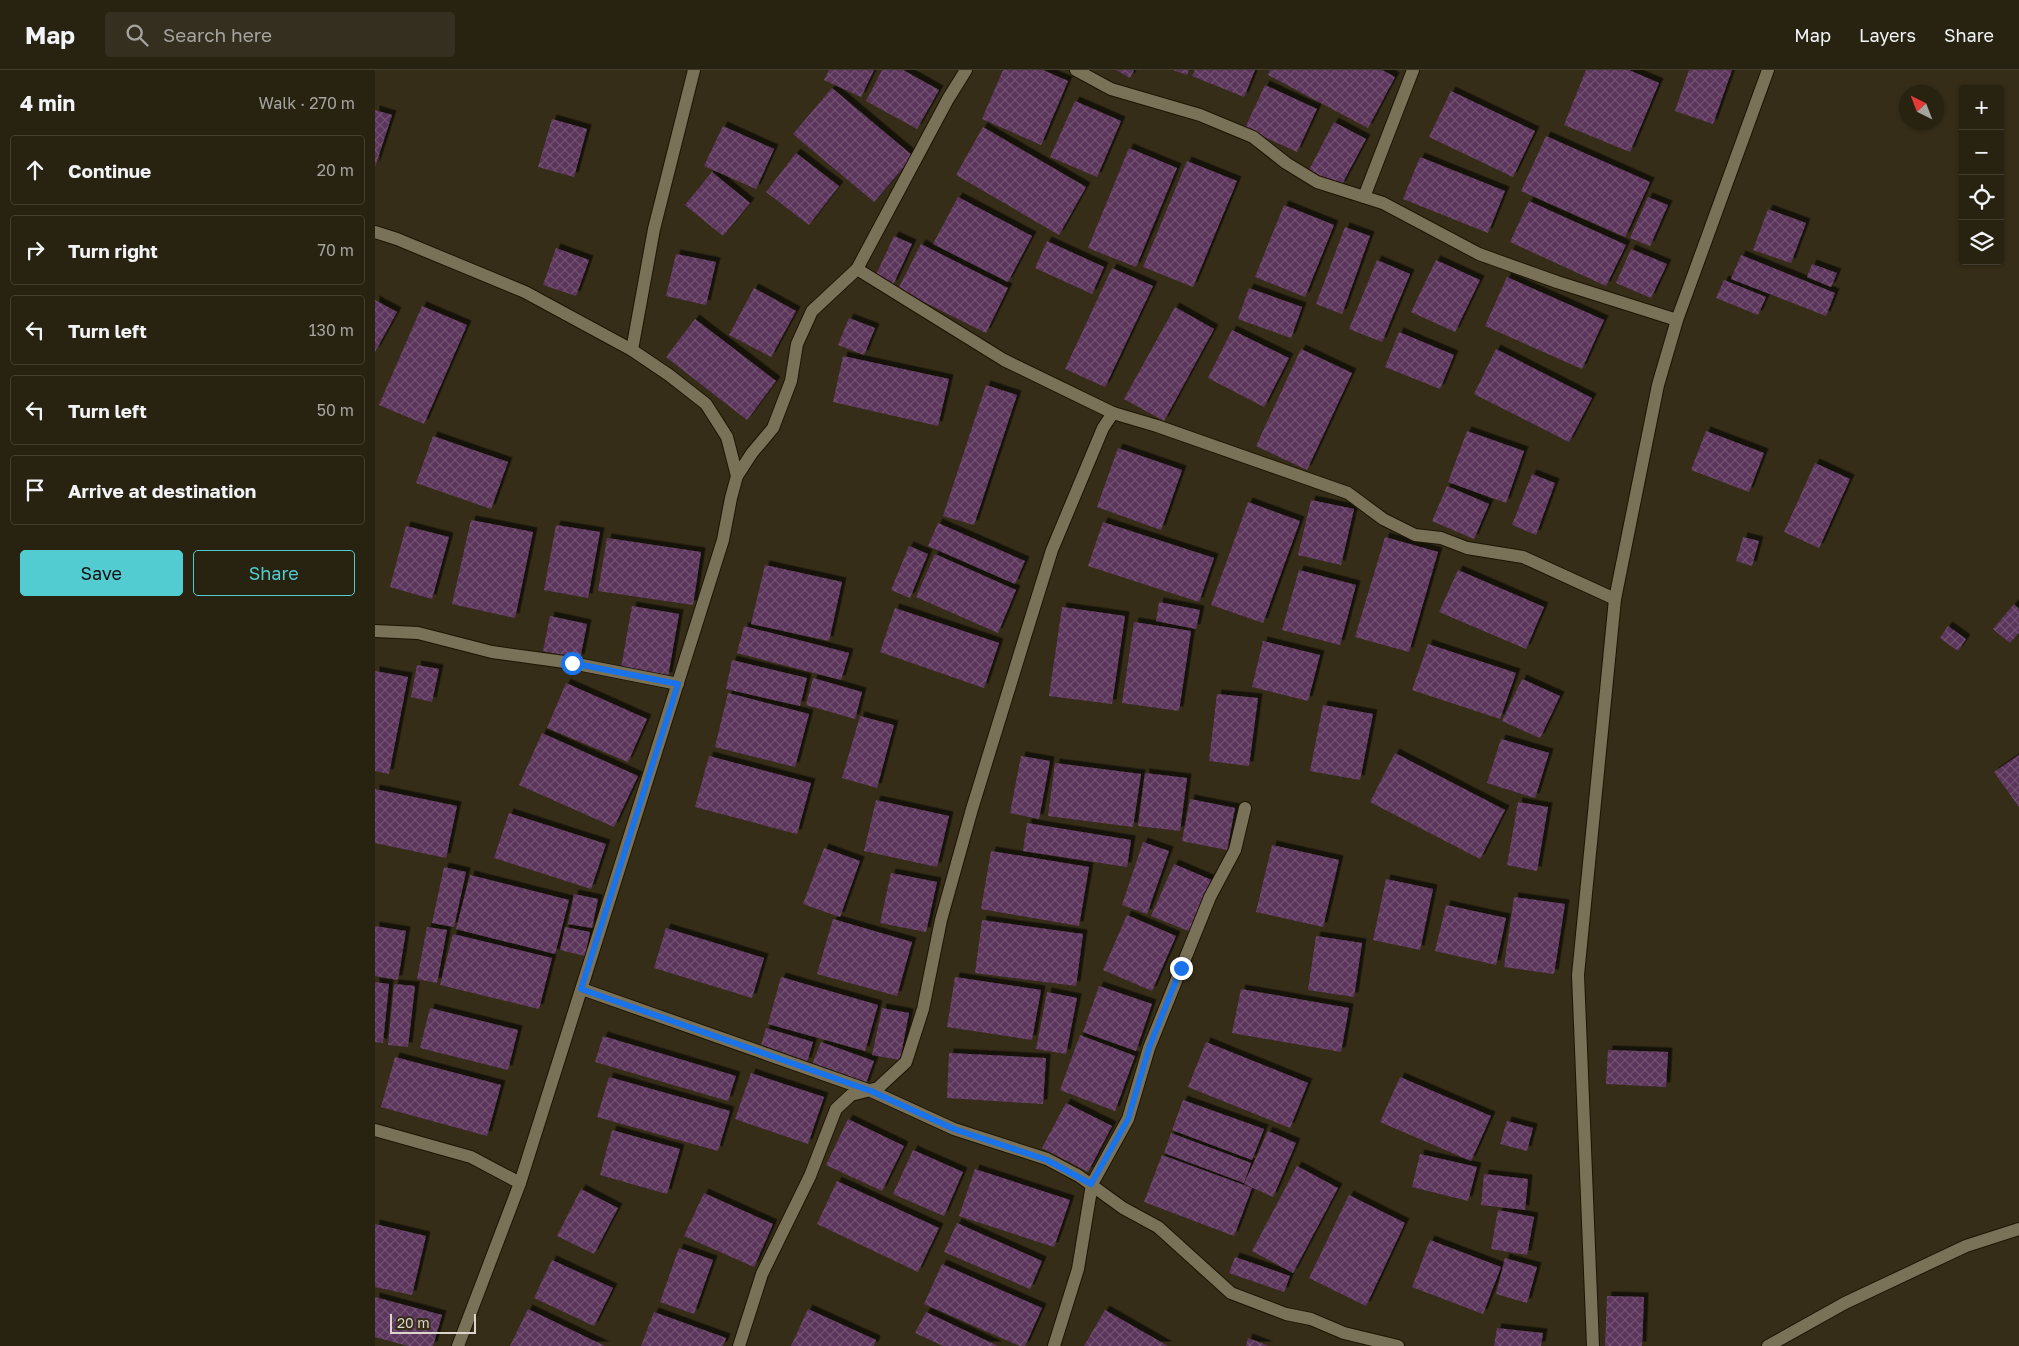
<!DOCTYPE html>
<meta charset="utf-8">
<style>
body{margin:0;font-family:"Golos Text",sans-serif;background:#342f1f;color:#f1f3f6}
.controls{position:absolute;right:15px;top:15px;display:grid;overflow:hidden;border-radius:5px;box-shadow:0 1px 4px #0004}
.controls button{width:45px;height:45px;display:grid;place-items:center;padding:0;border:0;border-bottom:1px solid #443f31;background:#282211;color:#f1f3f6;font:25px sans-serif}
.compass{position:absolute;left:1524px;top:15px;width:45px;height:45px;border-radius:50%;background:#282211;box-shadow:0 1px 4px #0004;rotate:318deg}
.scale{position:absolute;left:15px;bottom:12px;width:86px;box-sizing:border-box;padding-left:5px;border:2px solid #dbd6c9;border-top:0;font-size:14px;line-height:18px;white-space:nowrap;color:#dbd6c9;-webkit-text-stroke:4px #352d17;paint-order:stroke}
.stop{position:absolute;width:15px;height:15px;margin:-11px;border:4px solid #1a73e8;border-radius:50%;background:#fff}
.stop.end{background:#1a73e8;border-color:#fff;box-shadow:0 1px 5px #0008}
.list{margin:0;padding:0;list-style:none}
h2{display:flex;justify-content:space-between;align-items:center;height:65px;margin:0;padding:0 20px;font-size:21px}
h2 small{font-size:16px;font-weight:400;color:#a5a49f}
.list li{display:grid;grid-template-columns:32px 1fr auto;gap:15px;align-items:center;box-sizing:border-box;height:70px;margin:0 10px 10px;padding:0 10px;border:1px solid #443f31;border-radius:5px}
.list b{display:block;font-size:19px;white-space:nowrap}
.list em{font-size:16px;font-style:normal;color:#a5a49f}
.actions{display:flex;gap:10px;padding:15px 20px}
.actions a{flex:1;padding:11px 0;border:1px solid #52ccd0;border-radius:5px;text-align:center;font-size:18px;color:#52ccd0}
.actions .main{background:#52ccd0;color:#111}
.icon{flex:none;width:28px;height:28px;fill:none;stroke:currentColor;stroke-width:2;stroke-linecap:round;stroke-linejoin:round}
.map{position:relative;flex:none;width:1644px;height:1276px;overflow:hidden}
header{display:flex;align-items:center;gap:30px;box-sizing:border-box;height:70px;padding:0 25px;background:#282211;border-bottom:1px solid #443f31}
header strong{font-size:24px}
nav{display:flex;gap:28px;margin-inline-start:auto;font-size:18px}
.search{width:350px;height:45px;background:#342f1f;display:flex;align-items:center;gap:12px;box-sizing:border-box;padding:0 18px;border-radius:5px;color:#a5a49f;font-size:19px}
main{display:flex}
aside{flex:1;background:#282211}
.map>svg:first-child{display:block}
.building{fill:url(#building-cross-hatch);filter:url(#shadow)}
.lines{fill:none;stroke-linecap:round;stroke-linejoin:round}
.minor-casing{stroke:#1d1502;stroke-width:14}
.minor{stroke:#7a7159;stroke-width:12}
.route{stroke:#1a73e8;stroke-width:6}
</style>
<header>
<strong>Map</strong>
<div class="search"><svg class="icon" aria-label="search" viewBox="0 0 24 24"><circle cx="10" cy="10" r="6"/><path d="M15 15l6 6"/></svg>Search here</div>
<nav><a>Map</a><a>Layers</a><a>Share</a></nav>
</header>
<main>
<aside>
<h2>4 min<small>Walk · 270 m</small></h2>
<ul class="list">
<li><svg class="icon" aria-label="ahead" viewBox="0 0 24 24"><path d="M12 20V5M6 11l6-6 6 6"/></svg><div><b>Continue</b></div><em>20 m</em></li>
<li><svg class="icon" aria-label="right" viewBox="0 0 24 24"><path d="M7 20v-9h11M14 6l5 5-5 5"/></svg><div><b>Turn right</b></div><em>70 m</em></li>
<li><svg class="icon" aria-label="left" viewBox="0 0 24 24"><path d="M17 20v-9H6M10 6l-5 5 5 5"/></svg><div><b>Turn left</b></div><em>130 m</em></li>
<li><svg class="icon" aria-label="left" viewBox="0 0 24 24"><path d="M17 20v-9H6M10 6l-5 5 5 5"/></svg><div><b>Turn left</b></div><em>50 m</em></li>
<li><svg class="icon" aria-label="arrive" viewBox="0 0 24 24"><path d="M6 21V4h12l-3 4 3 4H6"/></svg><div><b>Arrive at destination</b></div></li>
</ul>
<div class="actions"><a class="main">Save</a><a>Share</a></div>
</aside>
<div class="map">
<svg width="1644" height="1276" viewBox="0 0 1644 1276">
<defs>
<pattern id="building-cross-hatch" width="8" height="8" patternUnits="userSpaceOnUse" patternTransform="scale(1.25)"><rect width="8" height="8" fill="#5b355b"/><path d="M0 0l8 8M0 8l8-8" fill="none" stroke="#725271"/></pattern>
<filter id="shadow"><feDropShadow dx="4.5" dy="-4.5" stdDeviation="0" flood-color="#0009"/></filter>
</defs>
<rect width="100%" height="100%" fill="#352d17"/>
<!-- building -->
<g class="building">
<path d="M 454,0 L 499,0 L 486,27 L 449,10 Z"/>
<path d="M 507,0 L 528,0 L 564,20 L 542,59 L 491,31 Z"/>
<path d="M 628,0 L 668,0 L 693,11 L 666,75 L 607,49 Z"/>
<path d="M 741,0 L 759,0 L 755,8 Z"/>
<path d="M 798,0 L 814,0 L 812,5 Z"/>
<path d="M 820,0 L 880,0 L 869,27 L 817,6 Z"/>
<path d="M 895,0 L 1007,0 L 1020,7 L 993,58 L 893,5 Z"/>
<path d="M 1211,0 L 1254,0 L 1284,13 L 1255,82 L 1189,55 Z"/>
<path d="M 1314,0 L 1357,0 L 1338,54 L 1300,41 Z"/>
<path d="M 890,15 L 942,39 L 922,82 L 870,58 Z"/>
<path d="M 457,18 L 538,86 L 499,132 L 418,64 Z"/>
<path d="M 1076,21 L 1160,61 L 1138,107 L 1054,67 Z"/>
<path d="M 700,31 L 746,51 L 722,107 L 675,87 Z"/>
<path d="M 0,40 L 17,45 L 0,97 Z"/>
<path d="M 177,49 L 212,59 L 199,107 L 163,97 Z"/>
<path d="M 959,52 L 991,69 L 966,116 L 934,100 Z"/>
<path d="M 348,56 L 399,79 L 381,119 L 329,96 Z"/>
<path d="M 608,57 L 711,117 L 684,165 L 581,105 Z"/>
<path d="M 1171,66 L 1275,112 L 1250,167 L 1146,121 Z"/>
<path d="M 754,78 L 802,98 L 761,197 L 713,178 Z"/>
<path d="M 421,83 L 464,116 L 434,155 L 391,122 Z"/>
<path d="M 1045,87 L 1130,121 L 1113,163 L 1028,129 Z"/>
<path d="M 812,91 L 862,111 L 818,217 L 768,197 Z"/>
<path d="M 337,102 L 375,133 L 348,166 L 310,135 Z"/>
<path d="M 583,127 L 657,166 L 633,212 L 558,174 Z"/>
<path d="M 1273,127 L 1293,135 L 1275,176 L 1255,168 Z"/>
<path d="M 1154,131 L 1251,175 L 1231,216 L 1135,172 Z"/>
<path d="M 909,135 L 959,155 L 930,227 L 880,207 Z"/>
<path d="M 1393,139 L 1431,153 L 1416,193 L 1378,180 Z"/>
<path d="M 970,157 L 995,166 L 967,244 L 941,234 Z"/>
<path d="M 519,166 L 537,174 L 518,215 L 500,207 Z"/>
<path d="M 672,171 L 729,197 L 717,224 L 660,198 Z"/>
<path d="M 546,174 L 633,218 L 611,263 L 523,219 Z"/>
<path d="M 181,178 L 214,190 L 201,226 L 168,215 Z"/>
<path d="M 1256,179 L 1292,194 L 1276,228 L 1241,213 Z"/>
<path d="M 301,184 L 341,192 L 331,235 L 291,226 Z"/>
<path d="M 1366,185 L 1460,223 L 1451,246 L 1356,209 Z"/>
<path d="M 1002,190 L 1035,204 L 1007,272 L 974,259 Z"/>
<path d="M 1061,190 L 1105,210 L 1080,262 L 1036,242 Z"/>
<path d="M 1437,194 L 1462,203 L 1456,217 L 1432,207 Z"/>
<path d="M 737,198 L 778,216 L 730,317 L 690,299 Z"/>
<path d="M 1132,207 L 1229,250 L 1207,299 L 1110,256 Z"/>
<path d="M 1349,210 L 1391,227 L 1383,245 L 1341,228 Z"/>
<path d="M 379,218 L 421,241 L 396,287 L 354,265 Z"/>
<path d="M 874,218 L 927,237 L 916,268 L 863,249 Z"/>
<path d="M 0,230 L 22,242 L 0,282 Z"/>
<path d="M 47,236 L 92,255 L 49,354 L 4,335 Z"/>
<path d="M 800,237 L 839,259 L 789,351 L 749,329 Z"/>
<path d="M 474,248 L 500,258 L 489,285 L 463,275 Z"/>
<path d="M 320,249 L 401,311 L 372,350 L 291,287 Z"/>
<path d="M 857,260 L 914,288 L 889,337 L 833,308 Z"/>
<path d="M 1024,262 L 1079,285 L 1065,319 L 1010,297 Z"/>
<path d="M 926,279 L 977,303 L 932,400 L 881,376 Z"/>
<path d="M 1121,279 L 1217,328 L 1194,372 L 1099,324 Z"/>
<path d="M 468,286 L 574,309 L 563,356 L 458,332 Z"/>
<path d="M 611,315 L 642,325 L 599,455 L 568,446 Z"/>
<path d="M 1092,361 L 1149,381 L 1131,433 L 1073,412 Z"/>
<path d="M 1331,361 L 1389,383 L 1374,422 L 1316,400 Z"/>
<path d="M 58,366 L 133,392 L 116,439 L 41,413 Z"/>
<path d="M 743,378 L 807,400 L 786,460 L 722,437 Z"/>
<path d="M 1440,393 L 1475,409 L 1444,478 L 1409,462 Z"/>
<path d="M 1157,404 L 1180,413 L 1161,465 L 1137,455 Z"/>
<path d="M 1072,416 L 1114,434 L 1099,469 L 1057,451 Z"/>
<path d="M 936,430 L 979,439 L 966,495 L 923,485 Z"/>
<path d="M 873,432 L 925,451 L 888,553 L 836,535 Z"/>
<path d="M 96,450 L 158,462 L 140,548 L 77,534 Z"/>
<path d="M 728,452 L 839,488 L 824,532 L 713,496 Z"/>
<path d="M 563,453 L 650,491 L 640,514 L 553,476 Z"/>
<path d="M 181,455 L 225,462 L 213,528 L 169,520 Z"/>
<path d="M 31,456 L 74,467 L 57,529 L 15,517 Z"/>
<path d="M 1010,467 L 1063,482 L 1034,582 L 980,567 Z"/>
<path d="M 1368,467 L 1384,471 L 1377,496 L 1361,491 Z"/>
<path d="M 232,468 L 326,482 L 318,535 L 223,521 Z"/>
<path d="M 534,476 L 553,484 L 535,528 L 516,520 Z"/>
<path d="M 560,484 L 641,520 L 623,563 L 541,527 Z"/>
<path d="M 390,495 L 467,512 L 454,571 L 376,554 Z"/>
<path d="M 924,500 L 981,515 L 965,575 L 907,560 Z"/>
<path d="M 1083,500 L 1169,537 L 1151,579 L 1064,542 Z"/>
<path d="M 784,532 L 825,540 L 821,559 L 781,551 Z"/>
<path d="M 1639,534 L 1644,539 L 1644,563 L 1635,573 L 1618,559 Z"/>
<path d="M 257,536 L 304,544 L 293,607 L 246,598 Z"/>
<path d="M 687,537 L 750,546 L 737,634 L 674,626 Z"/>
<path d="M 520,538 L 624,573 L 609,618 L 505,582 Z"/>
<path d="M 175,546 L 212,554 L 205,589 L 168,581 Z"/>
<path d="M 759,552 L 816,561 L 804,641 L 747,633 Z"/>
<path d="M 369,556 L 474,583 L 466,610 L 362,583 Z"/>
<path d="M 1573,556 L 1591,569 L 1583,581 L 1565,568 Z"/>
<path d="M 888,571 L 945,585 L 933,631 L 877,617 Z"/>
<path d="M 1053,574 L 1141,603 L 1125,649 L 1037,620 Z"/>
<path d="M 357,590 L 432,608 L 425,636 L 351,619 Z"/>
<path d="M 42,595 L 64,599 L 57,632 L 36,627 Z"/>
<path d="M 0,601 L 33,607 L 14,704 L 0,701 Z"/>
<path d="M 438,608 L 487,622 L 480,649 L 431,635 Z"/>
<path d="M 1147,609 L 1185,626 L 1165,668 L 1127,651 Z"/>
<path d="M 191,613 L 272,649 L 253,692 L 172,658 Z"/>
<path d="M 353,623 L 434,644 L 420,697 L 340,677 Z"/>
<path d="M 842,624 L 883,628 L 874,696 L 834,691 Z"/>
<path d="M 948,635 L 998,644 L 985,710 L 935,701 Z"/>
<path d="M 485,646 L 519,655 L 502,718 L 467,708 Z"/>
<path d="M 167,663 L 263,706 L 239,757 L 144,715 Z"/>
<path d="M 1126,669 L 1174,683 L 1160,728 L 1112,713 Z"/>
<path d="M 1020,683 L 1130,740 L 1105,789 L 995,732 Z"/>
<path d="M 1644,685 L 1644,737 L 1619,702 Z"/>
<path d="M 334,686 L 436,713 L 422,764 L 320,737 Z"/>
<path d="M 646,686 L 675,691 L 664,749 L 635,743 Z"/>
<path d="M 680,693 L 766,704 L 758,757 L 673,746 Z"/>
<path d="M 770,703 L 812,708 L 805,761 L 763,756 Z"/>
<path d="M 0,719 L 82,736 L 71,788 L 0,773 Z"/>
<path d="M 815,729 L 860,738 L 852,780 L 807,771 Z"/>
<path d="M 501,730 L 574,746 L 562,797 L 489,781 Z"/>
<path d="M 1143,732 L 1173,737 L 1162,801 L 1132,795 Z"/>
<path d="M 134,743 L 231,774 L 216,819 L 119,788 Z"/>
<path d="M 652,753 L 756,770 L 752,797 L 648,781 Z"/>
<path d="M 768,772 L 794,781 L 772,844 L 747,835 Z"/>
<path d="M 897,775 L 964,790 L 948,857 L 881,842 Z"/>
<path d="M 449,778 L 485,791 L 465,847 L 428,834 Z"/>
<path d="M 616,781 L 714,797 L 704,856 L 606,839 Z"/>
<path d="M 799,794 L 839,811 L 816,862 L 776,846 Z"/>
<path d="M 69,797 L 91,802 L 79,857 L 57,853 Z"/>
<path d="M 516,803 L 562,812 L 551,862 L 505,853 Z"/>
<path d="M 95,805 L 194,830 L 180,884 L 81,859 Z"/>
<path d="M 1011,809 L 1058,819 L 1045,880 L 998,870 Z"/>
<path d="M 199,824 L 223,829 L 217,858 L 193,854 Z"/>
<path d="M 1139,827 L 1190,834 L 1179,904 L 1129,897 Z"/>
<path d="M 1071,835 L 1131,848 L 1121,895 L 1060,881 Z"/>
<path d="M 752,845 L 801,866 L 777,921 L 728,900 Z"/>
<path d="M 458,849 L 537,872 L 522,926 L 442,904 Z"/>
<path d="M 607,850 L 708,864 L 701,916 L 600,903 Z"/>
<path d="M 0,856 L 31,861 L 23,910 L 0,906 Z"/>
<path d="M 52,857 L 72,860 L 62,913 L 42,909 Z"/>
<path d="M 190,857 L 215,862 L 210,886 L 185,880 Z"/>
<path d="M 291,858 L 389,888 L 377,928 L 279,898 Z"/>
<path d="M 78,864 L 177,888 L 164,939 L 65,915 Z"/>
<path d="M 941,866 L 987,873 L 979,927 L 933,920 Z"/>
<path d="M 406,907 L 503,935 L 490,981 L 393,954 Z"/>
<path d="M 580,907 L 666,920 L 657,970 L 572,957 Z"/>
<path d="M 0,912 L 14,914 L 8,973 L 0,972 Z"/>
<path d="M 19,914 L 40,916 L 33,977 L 13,975 Z"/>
<path d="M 724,916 L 777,934 L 761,981 L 708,962 Z"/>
<path d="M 866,919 L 974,938 L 966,982 L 857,963 Z"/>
<path d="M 672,922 L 702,928 L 691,984 L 661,979 Z"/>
<path d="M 55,938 L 143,960 L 133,1000 L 45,978 Z"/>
<path d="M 507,938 L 534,943 L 525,990 L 497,985 Z"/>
<path d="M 391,958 L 438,972 L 432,992 L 385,979 Z"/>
<path d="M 705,965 L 760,986 L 740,1041 L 685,1020 Z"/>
<path d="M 228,966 L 361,1006 L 353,1031 L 220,992 Z"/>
<path d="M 446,972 L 499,991 L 490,1016 L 436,997 Z"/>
<path d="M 831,972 L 933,1013 L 915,1058 L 813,1017 Z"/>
<path d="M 1233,980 L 1293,982 L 1291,1017 L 1231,1014 Z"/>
<path d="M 574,983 L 671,988 L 668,1034 L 572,1028 Z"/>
<path d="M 20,987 L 126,1015 L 112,1066 L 6,1037 Z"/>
<path d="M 376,1003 L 449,1027 L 433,1074 L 360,1049 Z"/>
<path d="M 234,1007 L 355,1041 L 343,1081 L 222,1047 Z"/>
<path d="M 1025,1007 L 1116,1046 L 1096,1091 L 1005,1052 Z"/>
<path d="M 808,1030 L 889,1059 L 877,1090 L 797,1060 Z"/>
<path d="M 691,1033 L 737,1056 L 713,1102 L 667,1078 Z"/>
<path d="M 473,1049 L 529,1076 L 507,1121 L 451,1095 Z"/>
<path d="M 1132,1051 L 1158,1058 L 1152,1081 L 1125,1074 Z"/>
<path d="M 237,1060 L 305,1079 L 292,1124 L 225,1105 Z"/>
<path d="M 893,1061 L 921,1073 L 898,1127 L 869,1114 Z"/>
<path d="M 796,1063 L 876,1093 L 869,1113 L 789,1083 Z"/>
<path d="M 538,1080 L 588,1102 L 569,1146 L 518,1124 Z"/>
<path d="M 1045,1084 L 1102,1097 L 1093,1131 L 1037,1117 Z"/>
<path d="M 787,1085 L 877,1118 L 859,1166 L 769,1132 Z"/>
<path d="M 922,1096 L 963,1118 L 918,1203 L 877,1181 Z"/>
<path d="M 600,1099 L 695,1130 L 679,1177 L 584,1146 Z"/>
<path d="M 1109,1104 L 1153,1109 L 1150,1140 L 1106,1135 Z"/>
<path d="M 462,1111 L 564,1158 L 543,1202 L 442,1154 Z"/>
<path d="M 206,1119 L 243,1138 L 219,1184 L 182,1166 Z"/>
<path d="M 329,1123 L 398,1154 L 379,1197 L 309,1166 Z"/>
<path d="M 974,1125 L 1030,1153 L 991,1236 L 934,1208 Z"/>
<path d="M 1123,1140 L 1159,1147 L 1152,1185 L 1116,1179 Z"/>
<path d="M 582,1153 L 667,1191 L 655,1219 L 569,1182 Z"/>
<path d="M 0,1154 L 51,1166 L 37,1225 L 0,1217 Z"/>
<path d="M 1055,1170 L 1126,1197 L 1108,1244 L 1037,1217 Z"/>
<path d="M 304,1178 L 338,1190 L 319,1244 L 285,1232 Z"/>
<path d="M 860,1187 L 915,1206 L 909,1222 L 854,1203 Z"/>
<path d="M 1130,1188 L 1162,1197 L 1152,1233 L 1121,1224 Z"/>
<path d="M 177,1190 L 238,1218 L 219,1256 L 159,1228 Z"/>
<path d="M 567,1194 L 667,1238 L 650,1276 L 645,1276 L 549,1234 Z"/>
<path d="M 1232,1226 L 1269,1227 L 1267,1276 L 1230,1276 Z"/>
<path d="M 0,1227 L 67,1245 L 58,1276 L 33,1276 L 0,1267 Z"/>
<path d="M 153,1239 L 230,1276 L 135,1276 Z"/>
<path d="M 433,1239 L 501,1270 L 499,1276 L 416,1276 Z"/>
<path d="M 730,1240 L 793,1276 L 709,1276 Z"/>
<path d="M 279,1242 L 351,1268 L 348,1276 L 266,1276 Z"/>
<path d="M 551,1242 L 623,1276 L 568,1276 L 540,1263 Z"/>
<path d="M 1122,1258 L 1168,1263 L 1166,1276 L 1119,1276 Z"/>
<path d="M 873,1268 L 894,1276 L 871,1276 Z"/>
</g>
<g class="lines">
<defs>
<g id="minor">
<path d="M 701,0 L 736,19 L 825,45 L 878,67 L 911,93 L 942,112 L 1008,133 L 1104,184 L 1182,212 L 1302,250"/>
<path d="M 989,127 L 1038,0"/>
<path d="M 0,162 L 22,169 L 150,222 L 257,280 L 294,305 L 331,334 L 352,367 L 362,406 L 356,428 L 348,470 L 145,1113 L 83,1276"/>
<path d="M 482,199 L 629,290 L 738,343"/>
<path d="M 257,280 L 279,159 L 319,0"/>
<path d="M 362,406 L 377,383 L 398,358 L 416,311 L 422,274 L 437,241 L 482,199 L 573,29 L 591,0"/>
<path d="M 0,561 L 43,563 L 117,582 L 197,593 L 303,614"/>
<path d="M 207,919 L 496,1021 L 579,1059 L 672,1089 L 704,1106 L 748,1138 L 783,1157 L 856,1223 L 911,1244 L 936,1249 L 969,1263 L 1023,1276"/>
<path d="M 0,1060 L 96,1087 L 145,1113"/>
<path d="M 364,1276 L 387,1204 L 435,1106 L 461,1039 L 476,1025 L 503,1018 L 531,992 L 548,939 L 566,850 L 597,739 L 649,570 L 677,480 L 728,358 L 738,343 L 782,356 L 973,423 L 1008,449 L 1040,465 L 1066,468 L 1092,478 L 1148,487 L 1240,529"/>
<path d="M 679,1276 L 703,1199 L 717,1114 L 753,1049 L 774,978 L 835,827 L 860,780 L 870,738"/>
<path d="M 1218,1276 L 1203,905 L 1240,529 L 1283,315 L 1302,250 L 1393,0"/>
<path d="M 1393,1276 L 1470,1233 L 1591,1176 L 1644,1159"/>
</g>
</defs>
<!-- minor casing -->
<use href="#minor" class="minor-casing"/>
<!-- minor -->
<use href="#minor" class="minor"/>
</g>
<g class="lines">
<!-- route -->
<path class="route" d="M 197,593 L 303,614 L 206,919 L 496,1021 L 579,1059 L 672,1090 L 716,1114 L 753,1049 L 774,978 L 806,898"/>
</g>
</svg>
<div class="controls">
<button>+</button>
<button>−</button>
<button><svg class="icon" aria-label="locate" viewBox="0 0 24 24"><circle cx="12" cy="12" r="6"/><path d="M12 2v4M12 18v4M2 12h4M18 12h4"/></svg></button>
<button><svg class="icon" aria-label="layers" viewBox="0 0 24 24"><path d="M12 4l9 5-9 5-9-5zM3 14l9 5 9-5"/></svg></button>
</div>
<svg class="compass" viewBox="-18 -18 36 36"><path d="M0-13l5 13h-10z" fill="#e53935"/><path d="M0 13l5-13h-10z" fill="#a5a49f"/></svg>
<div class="scale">20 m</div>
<div class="stop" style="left:197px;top:593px"></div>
<div class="stop end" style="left:806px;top:898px"></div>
</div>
</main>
